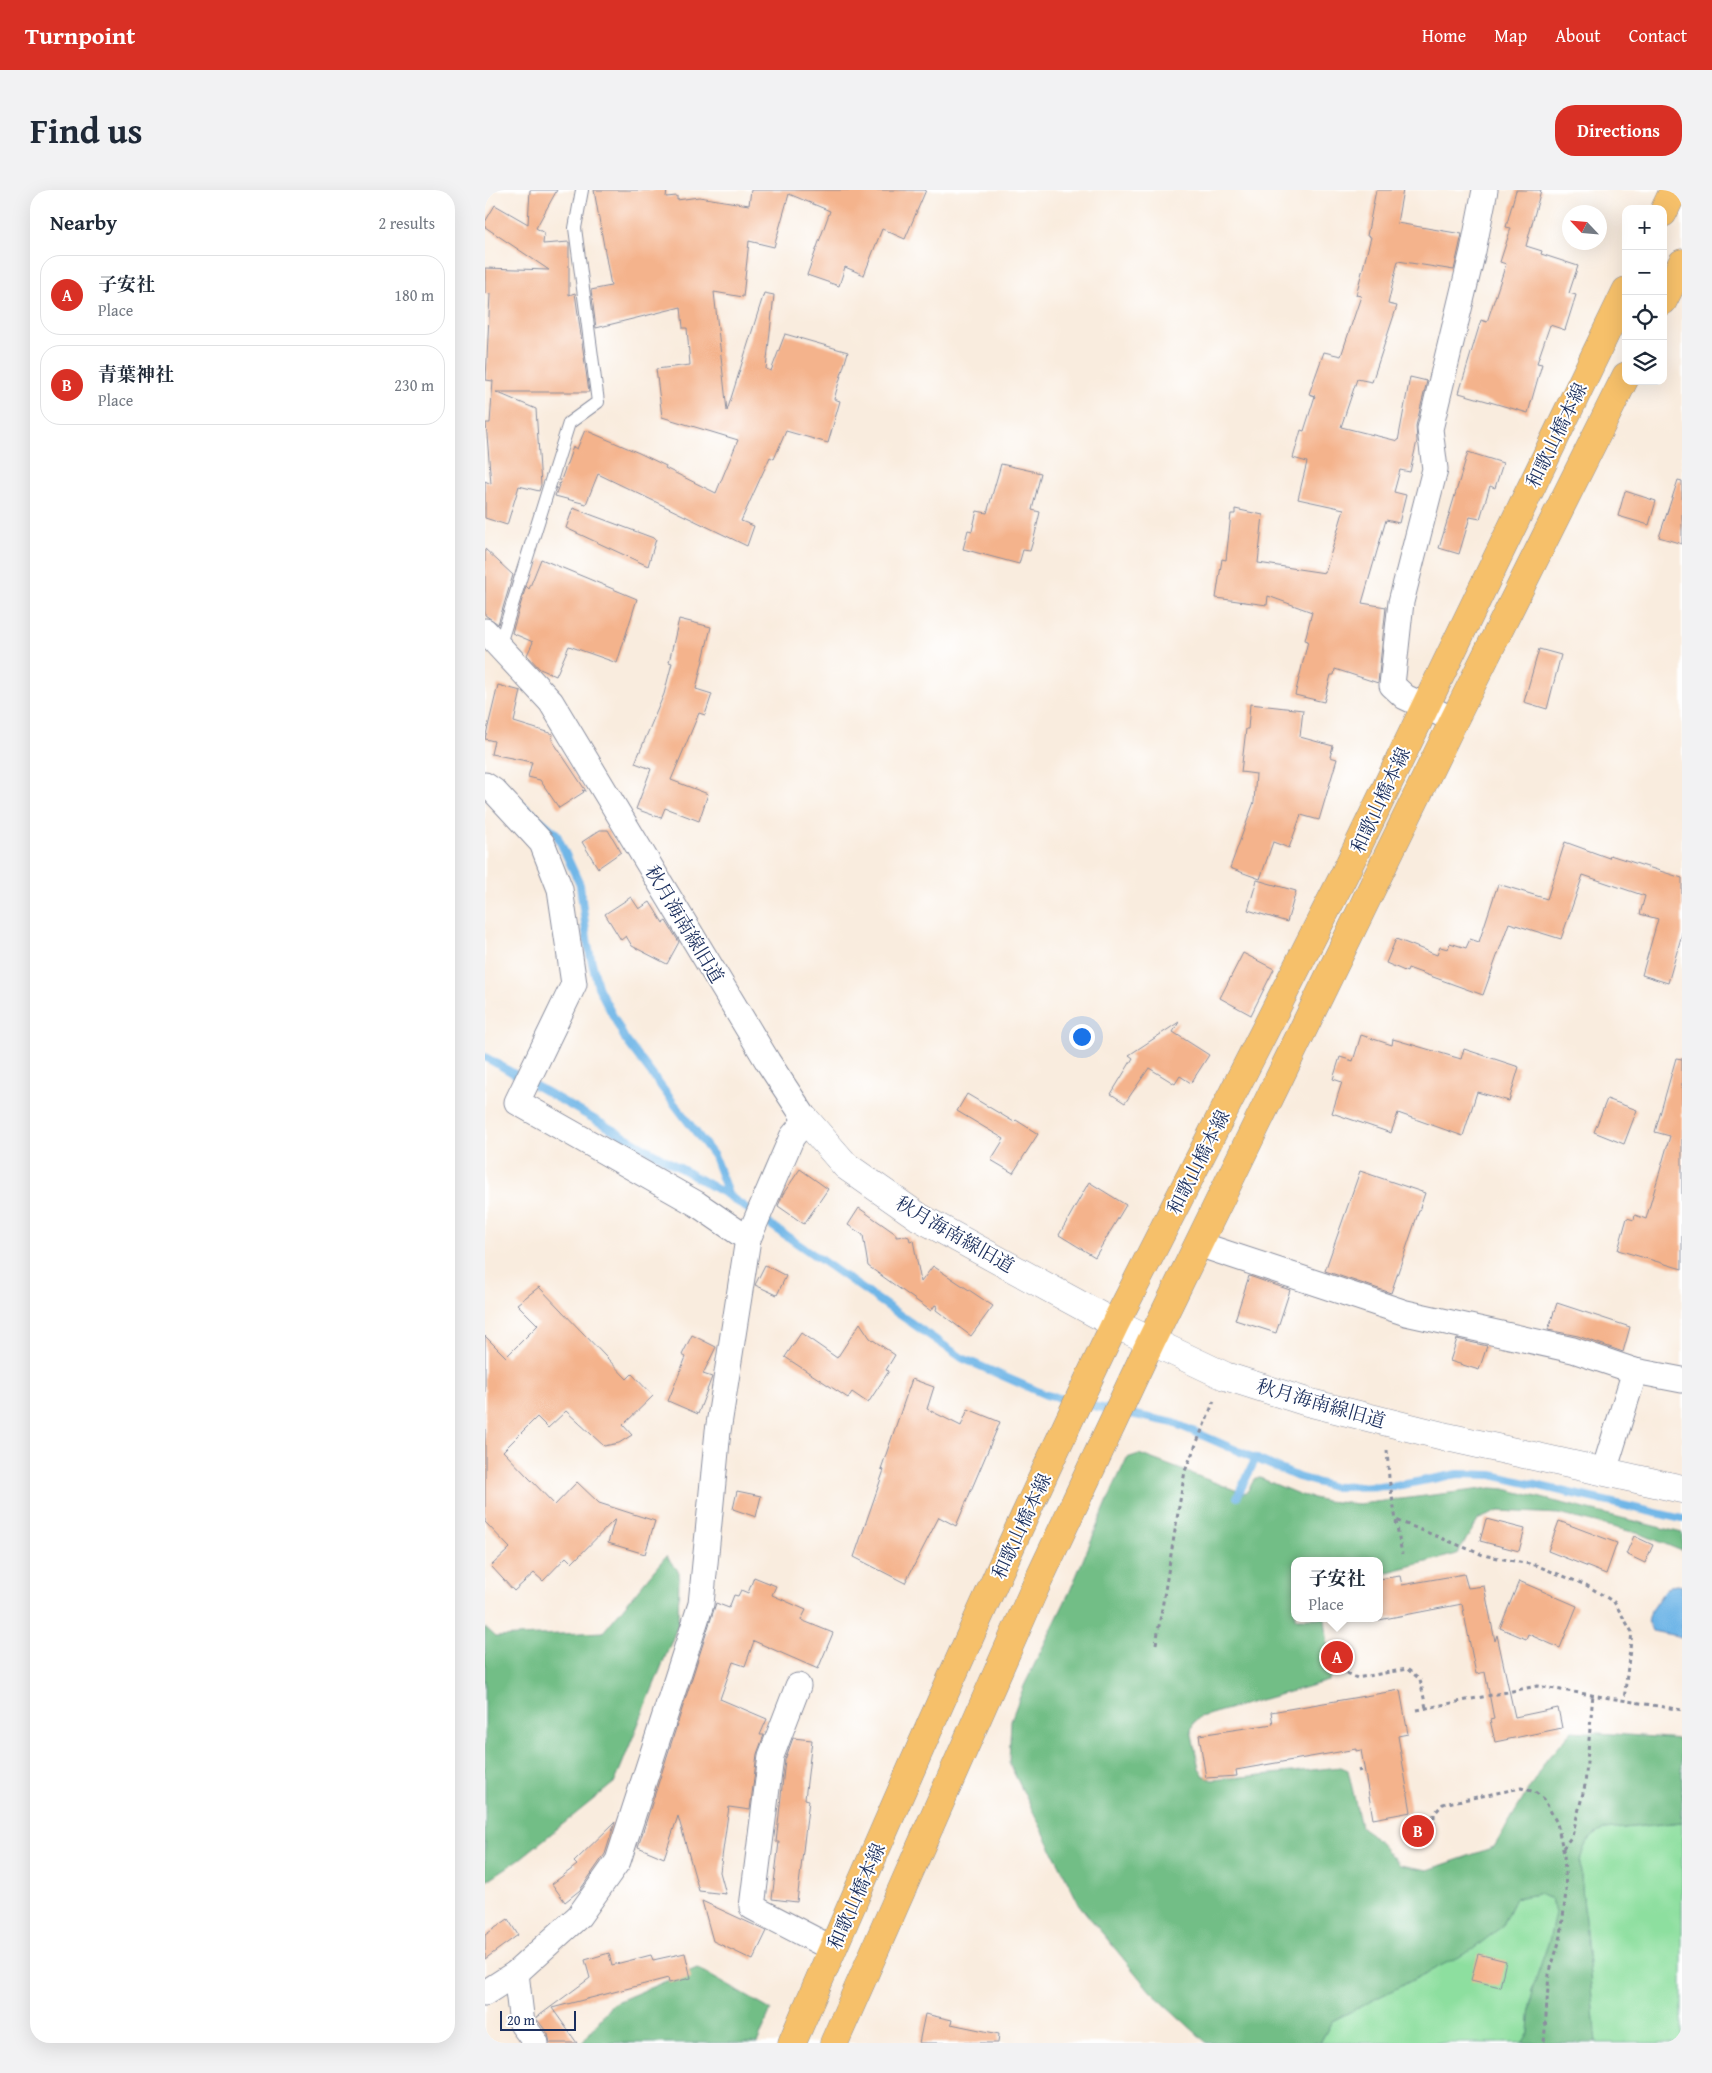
<!DOCTYPE html>
<meta charset="utf-8">
<style>
body{margin:0;font-family:"Gentium Book Plus","Noto Serif JP",serif;background:#f2f2f3;color:#1f2937}
.controls{position:absolute;right:15px;top:15px;display:grid;overflow:hidden;border-radius:10px;box-shadow:0 5px 20px #0002}
.controls button{width:45px;height:45px;display:grid;place-items:center;padding:0;border:0;border-bottom:1px solid #e0e1e3;background:#fff;color:#1f2937;font:25px sans-serif}
.compass{position:absolute;left:1077px;top:15px;width:45px;height:45px;border-radius:50%;background:#fff;box-shadow:0 5px 20px #0002;rotate:296deg}
.scale{position:absolute;left:15px;bottom:12px;width:76px;box-sizing:border-box;padding-left:5px;border:2px solid #1b2f5e;border-top:0;font-size:14px;line-height:18px;white-space:nowrap;color:#1b2f5e;-webkit-text-stroke:4px #fff;paint-order:stroke}
.you{position:absolute;left:596px;top:846px;width:18px;height:18px;margin:-12px;border:4px solid #fff;border-radius:50%;background:#1a73e8;box-shadow:0 0 0 8px #1a73e833}
.badge{display:grid;place-items:center;width:32px;height:32px;border-radius:50%;background:#d93025;color:#fff;font-size:16px;font-weight:700}
.pin{position:absolute;translate:-50% -50%;border:2px solid #fff;box-shadow:0 1px 5px #0006}
.popup{position:absolute;left:806px;top:1367px;width:92px;height:65px;box-sizing:border-box;display:grid;place-content:center;border-radius:10px;background:#fff;filter:drop-shadow(0 1px 4px #0005);font-size:16px;white-space:nowrap;color:#747a83}
.popup b{font-size:19px;color:#1f2937}
.popup::after{content:'';position:absolute;left:50%;top:100%;margin-left:-10px;border:10px solid transparent;border-top-color:#fff}
.list{margin:0;padding:0;list-style:none}
h2{display:flex;justify-content:space-between;align-items:center;height:65px;margin:0;padding:0 20px;font-size:21px}
h2 small{font-size:16px;font-weight:400;color:#747a83}
.list li{display:grid;grid-template-columns:32px 1fr auto;gap:15px;align-items:center;box-sizing:border-box;height:80px;margin:0 10px 10px;padding:0 10px;border:1px solid #e0e1e3;border-radius:20px}
.list b{display:block;font-size:19px;white-space:nowrap}
.list p{margin:0;font-size:16px;white-space:nowrap;color:#747a83}
.list em{font-size:16px;font-style:normal;color:#747a83}
.icon{flex:none;width:28px;height:28px;fill:none;stroke:currentColor;stroke-width:2;stroke-linecap:round;stroke-linejoin:round}
.map{position:relative;flex:none;width:1197px;height:1853px;overflow:hidden;border-radius:20px}
header{display:flex;align-items:center;gap:30px;box-sizing:border-box;height:70px;padding:0 25px;background:#d93025;color:#fff}
header strong{font-size:24px}
nav{display:flex;gap:28px;margin-inline-start:auto;font-size:18px}
.intro{display:flex;align-items:center;justify-content:space-between;box-sizing:border-box;height:120px;padding:0 30px}
h1{margin:0;font-size:35px}
.button{padding:12px 22px;border-radius:20px;background:#d93025;color:#fff;font-size:18px;font-weight:700}
main{display:flex;gap:30px;padding:0 30px}
aside{flex:1;background:#fff;border-radius:20px;box-shadow:0 5px 20px #0002}
.map>svg:first-child{display:block}
.green{fill:#8ddf9f;stroke:#54877e}
.forest{fill:#72be86;stroke:#467672}
.water{fill:#70b6e7;stroke:#4672a2}
.lines{fill:none;stroke-linecap:round;stroke-linejoin:round}
.stream{stroke:#70b6e7;stroke-width:8}
.building{fill:#f4b38c}
.service-casing{stroke:#8a8e9e;stroke-width:14}
.minor-casing{stroke:#8a8e9e;stroke-width:27}
.tertiary-casing{stroke:#8a8e9e;stroke-width:29}
.primary-casing{stroke:#8a8e9e;stroke-width:29}
.path{stroke:#8a8e9e;stroke-width:3;stroke-dasharray:4 4;stroke-linecap:butt}
.service{stroke:#fff;stroke-width:12}
.minor{stroke:#fff;stroke-width:25}
.tertiary{stroke:#fff;stroke-width:28}
.primary{stroke:#f6c06b;stroke-width:28}
.labels{text-anchor:middle;dominant-baseline:central;stroke-width:4;stroke-linejoin:round;paint-order:stroke}
.street-label{font-size:19px;fill:#1b2f5e;stroke:#fff}
</style>
<header>
<strong>Turnpoint</strong>
<nav><a>Home</a><a>Map</a><a>About</a><a>Contact</a></nav>
</header>
<div class="intro"><h1>Find us</h1><a class="button">Directions</a></div>
<main>
<aside>
<h2>Nearby<small>2 results</small></h2>
<ul class="list">
<li><span class="badge">A</span><div><b>子安社</b><p>Place</p></div><em>180 m</em></li>
<li><span class="badge">B</span><div><b>青葉神社</b><p>Place</p></div><em>230 m</em></li>
</ul>
</aside>
<div class="map">
<svg width="1197" height="1853" viewBox="0 0 1197 1853">
<rect width="100%" height="100%" fill="#fff"/>
<filter id="ink" filterUnits="userSpaceOnUse"><feTurbulence type="fractalNoise" baseFrequency=".02" numOctaves="2"/><feDisplacementMap in="SourceGraphic" scale="10" xChannelSelector="R" yChannelSelector="G"/><feConvolveMatrix kernelMatrix="1 2 1 2 8 2 1 2 1" color-interpolation-filters="sRGB"/></filter>
<filter id="wash" filterUnits="userSpaceOnUse"><feTurbulence type="fractalNoise" baseFrequency=".0096" numOctaves="4" result="noise"/><feDisplacementMap in="SourceGraphic" scale="20" xChannelSelector="R" yChannelSelector="G"/><feGaussianBlur stdDeviation="1.12" result="paint"/><feColorMatrix in="noise" values="0 0 0 0 0 0 0 0 0 0 0 0 0 0 0 0 0 1.4 0 .05"/><feComposite in="paint" operator="in"/></filter>
<g filter="url(#wash)">
<rect width="100%" height="100%" fill="#f9ecde"/>
<!-- green -->
<g class="green">
<path d="M 1197,1632 L 1197,1853 L 1111,1853 L 1095,1674 C 1097,1658 1103,1646 1119,1640 Z"/>
<path d="M 1053,1704 L 1066,1709 L 1070,1723 L 1064,1751 L 1047,1800 L 1044,1844 L 1037,1853 L 835,1853 L 847,1831 L 987,1759 L 1016,1737 L 1030,1708 Z"/>
</g>
<!-- forest -->
<g class="forest">
<path d="M 654,1264 L 758,1303 L 762,1302 L 770,1288 L 775,1288 L 816,1305 L 841,1311 L 874,1314 L 1006,1298 L 1020,1299 L 1197,1343 L 1197,1361 L 1156,1344 L 1074,1324 L 1014,1321 L 994,1329 L 972,1364 L 895,1384 L 894,1371 L 810,1371 L 810,1428 L 840,1428 L 846,1486 L 843,1491 L 715,1527 L 709,1532 L 706,1540 L 714,1578 L 719,1586 L 727,1590 L 856,1577 L 863,1580 L 876,1637 L 886,1644 L 915,1675 L 943,1680 L 1009,1657 L 1062,1569 L 1087,1541 L 1197,1549 L 1197,1632 L 1119,1640 C 1103,1646 1097,1658 1095,1674 L 1111,1853 L 1037,1853 L 1044,1843 L 1047,1800 L 1064,1751 L 1070,1723 L 1066,1709 L 1053,1704 L 1030,1708 L 1016,1737 L 987,1760 L 847,1831 L 835,1853 L 722,1853 L 665,1801 L 595,1716 L 524,1573 L 526,1530 L 539,1496 L 585,1401 L 628,1298 L 642,1268 Z"/>
<path d="M 181,1366 L 194,1382 L 193,1435 L 130,1592 L 36,1668 L 0,1692 L 0,1437 L 11,1447 L 118,1442 Z"/>
<path d="M 212,1778 L 286,1820 L 272,1853 L 97,1853 L 127,1814 Z"/>
</g>
<!-- water -->
<path class="water" d="M 1193,1395 L 1197,1396 L 1197,1447 L 1167,1441 L 1163,1431 L 1166,1420 L 1180,1400 L 1185,1396 Z"/>
<g class="lines">
<!-- stream -->
<g class="stream">
<path d="M 36,614 L 71,643 L 95,695 L 103,756 L 113,797 L 140,849 L 229,966 L 244,1006"/>
<path d="M 0,867 L 244,1006 L 477,1168 L 561,1205 L 587,1211"/>
<path d="M 598,1214 L 689,1233 L 813,1287 L 848,1297 L 911,1296 L 973,1284 L 1007,1285 L 1197,1329"/>
<path d="M 752,1307 L 771,1268"/>
</g>
</g>
<g id="blocks">
<!-- building -->
<g class="building">
<path d="M 45,0 L 72,0 L 51,38 L 59,43 L 58,54 L 84,52 L 84,105 L 90,103 L 104,202 L 11,202 L 51,219 L 56,295 L 54,301 L 34,296 L 22,335 L 0,328 L 0,291 L 6,294 L 1,233 L 5,233 L 8,191 L 1,190 L 5,104 L 0,103 L 0,78 L 64,80 L 0,37 L 0,32 L 10,15 L 43,34 Z"/>
<path d="M 109,0 L 182,0 L 181,7 L 192,6 L 192,10 L 214,7 L 264,15 L 266,0 L 441,0 L 420,49 L 397,39 L 379,85 L 360,77 L 354,96 L 322,85 L 345,21 L 304,4 L 289,57 L 264,51 L 258,107 L 229,102 L 242,221 L 279,103 L 289,105 L 281,179 L 286,181 L 300,144 L 363,162 L 349,209 L 355,211 L 343,253 L 301,241 L 289,269 L 285,267 L 256,331 L 269,336 L 262,356 L 113,284 L 101,314 L 70,306 L 88,257 L 92,259 L 100,240 L 154,263 L 181,276 L 180,278 L 231,303 L 253,250 L 177,227 L 171,179 L 205,175 L 202,138 L 198,138 L 196,117 L 111,138 L 106,100 L 126,96 Z"/>
<path d="M 891,0 L 918,0 L 912,33 L 977,44 L 969,80 L 913,71 L 903,114 L 912,116 L 887,192 L 872,189 L 856,237 L 913,251 L 925,187 L 942,191 L 931,236 L 932,251 L 925,282 L 915,280 L 909,302 L 921,305 L 914,333 L 901,330 L 877,413 L 901,417 L 893,493 L 850,479 L 849,485 L 846,485 L 839,512 L 810,505 L 823,451 L 820,450 L 827,422 L 783,406 L 782,415 L 731,408 L 737,369 L 741,370 L 746,324 L 750,324 L 750,319 L 778,325 L 773,373 L 840,383 L 859,319 L 813,309 L 822,272 L 808,268 L 816,240 L 819,241 L 830,206 L 824,204 L 839,162 L 856,166 L 876,106 L 871,105 L 886,47 L 882,46 Z"/>
<path d="M 1031,0 L 1056,0 L 1041,56 L 1057,61 L 1056,64 L 1093,76 L 1084,103 L 1091,105 L 1080,140 L 1065,135 L 1052,173 L 1057,174 L 1043,223 L 974,203 L 996,130 L 1002,132 L 1021,74 L 1015,72 L 1026,38 L 1021,37 Z"/>
<path d="M 983,262 L 1018,273 L 1010,298 L 1005,296 L 995,329 L 985,327 L 974,364 L 954,358 Z"/>
<path d="M 516,274 L 556,283 L 547,320 L 555,322 L 550,344 L 545,361 L 538,360 L 534,374 L 478,359 L 483,340 L 487,341 L 492,321 L 502,323 Z"/>
<path d="M 1193,290 L 1197,291 L 1197,354 L 1174,347 Z"/>
<path d="M 1140,301 L 1171,311 L 1164,335 L 1133,326 Z"/>
<path d="M 88,318 L 171,349 L 163,376 L 81,338 Z"/>
<path d="M 0,359 L 28,385 L 13,434 L 0,425 Z"/>
<path d="M 56,369 L 152,409 L 132,473 L 84,456 L 71,486 L 55,479 L 42,465 L 48,452 L 27,443 L 41,396 L 44,399 Z"/>
<path d="M 194,429 L 226,437 L 211,499 L 227,504 L 220,525 L 214,523 L 186,590 L 223,604 L 214,631 L 180,618 L 176,628 L 151,619 L 166,579 L 150,573 L 179,504 L 187,473 L 184,472 Z"/>
<path d="M 1054,459 L 1076,465 L 1062,519 L 1039,512 Z"/>
<path d="M 13,495 L 36,501 L 29,532 L 68,544 L 67,550 L 101,601 L 97,600 L 99,602 L 74,618 L 55,590 L 43,587 L 47,572 L 6,564 L 9,551 L 0,549 Z"/>
<path d="M 765,514 L 818,520 L 815,547 L 848,556 L 845,567 L 852,569 L 834,630 L 816,625 L 804,658 L 788,652 L 775,689 L 745,678 L 769,612 L 771,584 L 756,582 L 761,539 L 763,539 Z"/>
<path d="M 115,640 L 123,640 L 136,662 L 113,678 L 97,652 Z"/>
<path d="M 1080,652 L 1124,668 L 1125,665 L 1197,688 L 1197,744 L 1183,793 L 1157,785 L 1173,729 L 1155,724 L 1160,706 L 1098,685 L 1076,749 L 1024,733 L 998,805 L 923,778 L 922,782 L 901,773 L 911,749 L 952,765 L 955,757 L 963,759 L 965,753 L 981,758 L 985,749 L 994,752 L 1013,694 L 1062,709 Z"/>
<path d="M 772,690 L 811,701 L 802,732 L 763,720 Z"/>
<path d="M 146,707 L 154,719 L 165,712 L 178,733 L 181,731 L 194,752 L 182,774 L 147,756 L 141,746 L 136,750 L 120,724 Z"/>
<path d="M 758,763 L 789,779 L 766,825 L 735,808 Z"/>
<path d="M 694,832 L 688,842 L 724,865 L 706,893 L 695,886 L 690,894 L 664,878 L 640,913 L 626,904 L 648,868 L 644,865 Z"/>
<path d="M 876,845 L 907,855 L 908,849 L 976,869 L 979,859 L 1034,877 L 1024,911 L 992,902 L 978,946 L 913,923 L 906,943 L 847,923 L 857,892 L 848,889 L 855,867 L 868,871 Z"/>
<path d="M 1191,868 L 1197,869 L 1197,1079 L 1133,1060 L 1142,1028 L 1149,1030 L 1150,1025 L 1161,1029 L 1185,946 L 1170,942 Z"/>
<path d="M 482,904 L 529,932 L 531,930 L 553,944 L 528,983 L 506,970 L 519,949 L 472,921 Z"/>
<path d="M 1122,909 L 1152,920 L 1139,954 L 1109,942 Z"/>
<path d="M 315,979 L 343,999 L 319,1034 L 293,1016 L 298,1004 Z"/>
<path d="M 875,981 L 940,1003 L 906,1103 L 840,1081 Z"/>
<path d="M 604,992 L 641,1015 L 610,1067 L 574,1045 Z"/>
<path d="M 374,1018 L 411,1044 L 411,1047 L 421,1046 L 424,1047 L 425,1051 L 428,1050 L 436,1092 L 448,1076 L 508,1116 L 486,1146 L 451,1120 L 452,1116 L 450,1115 L 446,1121 L 383,1076 L 378,1045 L 363,1035 Z"/>
<path d="M 280,1075 L 301,1086 L 292,1105 L 270,1095 Z"/>
<path d="M 764,1086 L 805,1100 L 791,1143 L 750,1130 Z"/>
<path d="M 54,1097 L 142,1189 L 147,1184 L 168,1206 L 138,1235 L 147,1245 L 134,1253 L 119,1256 L 81,1221 L 63,1238 L 52,1227 L 18,1261 L 70,1315 L 92,1292 L 114,1313 L 170,1331 L 160,1364 L 123,1353 L 130,1329 L 87,1373 L 81,1367 L 58,1391 L 49,1383 L 29,1401 L 6,1376 L 25,1358 L 0,1332 L 0,1146 L 21,1167 L 53,1135 L 32,1114 Z"/>
<path d="M 1072,1113 L 1145,1137 L 1138,1162 L 1093,1146 L 1063,1140 Z"/>
<path d="M 375,1133 L 385,1148 L 410,1165 L 401,1180 L 404,1181 L 383,1213 L 367,1202 L 363,1208 L 300,1167 L 316,1143 L 352,1168 Z"/>
<path d="M 207,1145 L 231,1157 L 218,1184 L 227,1187 L 213,1224 L 183,1211 L 201,1167 L 197,1165 Z"/>
<path d="M 972,1149 L 1002,1156 L 994,1180 L 965,1171 Z"/>
<path d="M 427,1189 L 449,1197 L 442,1219 L 476,1236 L 483,1219 L 515,1232 L 471,1336 L 454,1327 L 420,1393 L 369,1367 L 399,1280 L 396,1279 Z"/>
<path d="M 252,1301 L 276,1306 L 271,1327 L 248,1319 Z"/>
<path d="M 1001,1329 L 1040,1339 L 1034,1361 L 995,1351 Z"/>
<path d="M 1074,1331 L 1132,1353 L 1121,1384 L 1063,1361 Z"/>
<path d="M 1149,1346 L 1168,1355 L 1160,1373 L 1141,1364 Z"/>
<path d="M 979,1384 L 983,1398 L 999,1396 L 1010,1451 L 1012,1445 L 1030,1527 L 1073,1518 L 1077,1538 L 1010,1552 L 1005,1530 L 1009,1529 L 1000,1482 L 991,1484 L 977,1414 L 894,1430 L 894,1389 L 915,1386 L 917,1395 Z"/>
<path d="M 269,1387 L 291,1396 L 287,1405 L 321,1420 L 316,1430 L 348,1443 L 333,1479 L 269,1451 L 260,1476 L 248,1472 L 235,1509 L 282,1529 L 275,1545 L 279,1545 L 272,1564 L 265,1620 L 244,1617 L 235,1682 L 241,1704 L 214,1701 L 193,1626 L 179,1668 L 153,1657 L 231,1413 L 244,1418 L 249,1405 L 253,1406 L 256,1400 L 263,1403 Z"/>
<path d="M 1034,1391 L 1092,1416 L 1075,1458 L 1043,1444 L 1041,1449 L 1015,1438 Z"/>
<path d="M 915,1500 L 923,1544 L 913,1546 L 926,1622 L 888,1629 L 876,1560 L 871,1561 L 871,1559 L 751,1580 L 752,1586 L 721,1588 L 714,1545 L 788,1534 L 786,1522 Z"/>
<path d="M 308,1548 L 327,1550 L 320,1609 L 324,1610 L 312,1712 L 287,1709 L 294,1652 L 291,1652 L 300,1570 Z"/>
<path d="M 130,1632 L 120,1664 L 95,1700 L 80,1712 L 67,1694 L 92,1675 L 89,1672 Z"/>
<path d="M 217,1711 L 282,1741 L 268,1770 L 228,1751 Z"/>
<path d="M 23,1729 L 33,1745 L 0,1769 L 0,1745 Z"/>
<path d="M 124,1763 L 127,1775 L 166,1765 L 168,1770 L 200,1763 L 206,1788 L 184,1793 L 183,1788 L 67,1818 L 92,1853 L 65,1853 L 63,1844 L 51,1828 L 105,1788 L 100,1770 Z"/>
<path d="M 993,1764 L 1021,1771 L 1015,1797 L 986,1790 Z"/>
<path d="M 440,1824 L 467,1830 L 466,1834 L 514,1844 L 513,1853 L 434,1853 Z"/>
</g>
</g>
</g>
<g filter="url(#ink)">
<use href="#blocks" fill-opacity="0" stroke="#8a8e9e" stroke-width="1"/>
<g class="lines">
<defs>
<path id="service" d="M 15,454 L 84,233 L 113,212 L 90,38 L 97,0"/>
<g id="minor">
<path d="M 0,441 L 66,512 L 283,872 L 321,930 L 307,947 L 263,1049 L 233,1241 L 216,1414 L 133,1671 L 94,1726 L 31,1783 L 0,1803"/>
<path d="M 969,530 L 920,507 L 907,495 L 916,412 L 950,279 L 945,239 L 988,61 L 1000,0"/>
<path d="M 0,595 L 9,601 L 57,653 L 75,699 L 89,794 L 32,912 L 212,1014 L 263,1049"/>
<path d="M 713,1054 L 921,1123 L 1088,1160 L 1150,1181 L 1197,1190"/>
<path d="M 1119,1281 L 1150,1181"/>
<path d="M 313,1496 L 286,1566 L 267,1717 L 348,1759"/>
<path d="M 31,1783 L 37,1834 L 51,1853"/>
</g>
<path id="tertiary" d="M 321,930 L 361,976 L 434,1027 L 630,1134 L 740,1186 L 822,1212 L 962,1247 L 1197,1299"/>
<g id="primary">
<path d="M 1178,23 L 1189,0"/>
<path d="M 1178,111 L 1197,73"/>
<path d="M 307,1853 C 411,1612 516,1370 630,1134 L 858,687 L 1141,101"/>
<path d="M 349,1853 L 548,1402 L 666,1151 L 969,530 L 1141,186"/>
</g>
</defs>
<!-- service casing -->
<use href="#service" class="service-casing"/>
<!-- minor casing -->
<use href="#minor" class="minor-casing"/>
<!-- tertiary casing -->
<use href="#tertiary" class="tertiary-casing"/>
<!-- primary casing -->
<use href="#primary" class="primary-casing"/>
<!-- path -->
<g class="path">
<path d="M 902,1260 L 904,1288 L 911,1330 L 998,1365 L 1050,1375 L 1101,1395 L 1129,1412 L 1147,1442 L 1139,1510"/>
<path d="M 911,1331 L 917,1364"/>
<path d="M 671,1454 L 700,1281 L 729,1211"/>
<path d="M 861,1483 L 872,1488 L 922,1479 L 935,1489 L 941,1518"/>
<path d="M 932,1520 L 1052,1496 L 1197,1520"/>
<path d="M 873,1581 L 876,1580"/>
<path d="M 949,1636 L 949,1624 L 958,1614 L 1036,1598 L 1050,1602 L 1059,1609 L 1072,1633 L 1079,1664 L 1081,1701 L 1076,1746 L 1064,1784 L 1059,1853"/>
<path d="M 1078,1658 L 1087,1646 L 1100,1595 L 1108,1504"/>
</g>
<!-- service -->
<use href="#service" class="service"/>
<!-- minor -->
<use href="#minor" class="minor"/>
<!-- tertiary -->
<use href="#tertiary" class="tertiary"/>
<!-- primary -->
<use href="#primary" class="primary"/>
</g>
</g>
<g class="labels">
<!-- street labels -->
<g class="street-label">
<text transform="translate(1071 245) rotate(-64)">和歌山橋本線</text>
<text transform="translate(895 610) rotate(-65)">和歌山橋本線</text>
<text transform="translate(200 734) rotate(59)">秋月海南線旧道</text>
<text transform="translate(713 972) rotate(-63)">和歌山橋本線</text>
<text transform="translate(470 1044) rotate(30)">秋月海南線旧道</text>
<text transform="translate(836 1213) rotate(16)">秋月海南線旧道</text>
<text transform="translate(536 1336) rotate(-65)">和歌山橋本線</text>
<text transform="translate(371 1706) rotate(-66)">和歌山橋本線</text>
</g>
</g>
</svg>
<div class="controls">
<button>+</button>
<button>−</button>
<button><svg class="icon" aria-label="locate" viewBox="0 0 24 24"><circle cx="12" cy="12" r="6"/><path d="M12 2v4M12 18v4M2 12h4M18 12h4"/></svg></button>
<button><svg class="icon" aria-label="layers" viewBox="0 0 24 24"><path d="M12 4l9 5-9 5-9-5zM3 14l9 5 9-5"/></svg></button>
</div>
<svg class="compass" viewBox="-18 -18 36 36"><path d="M0-13l5 13h-10z" fill="#e53935"/><path d="M0 13l5-13h-10z" fill="#747a83"/></svg>
<div class="scale">20 m</div>
<div class="you"></div>
<div class="pin badge" style="left:852px;top:1467px">A</div>
<div class="popup"><b>子安社</b>Place</div>
<div class="pin badge" style="left:933px;top:1641px">B</div>
</div>
</main>
